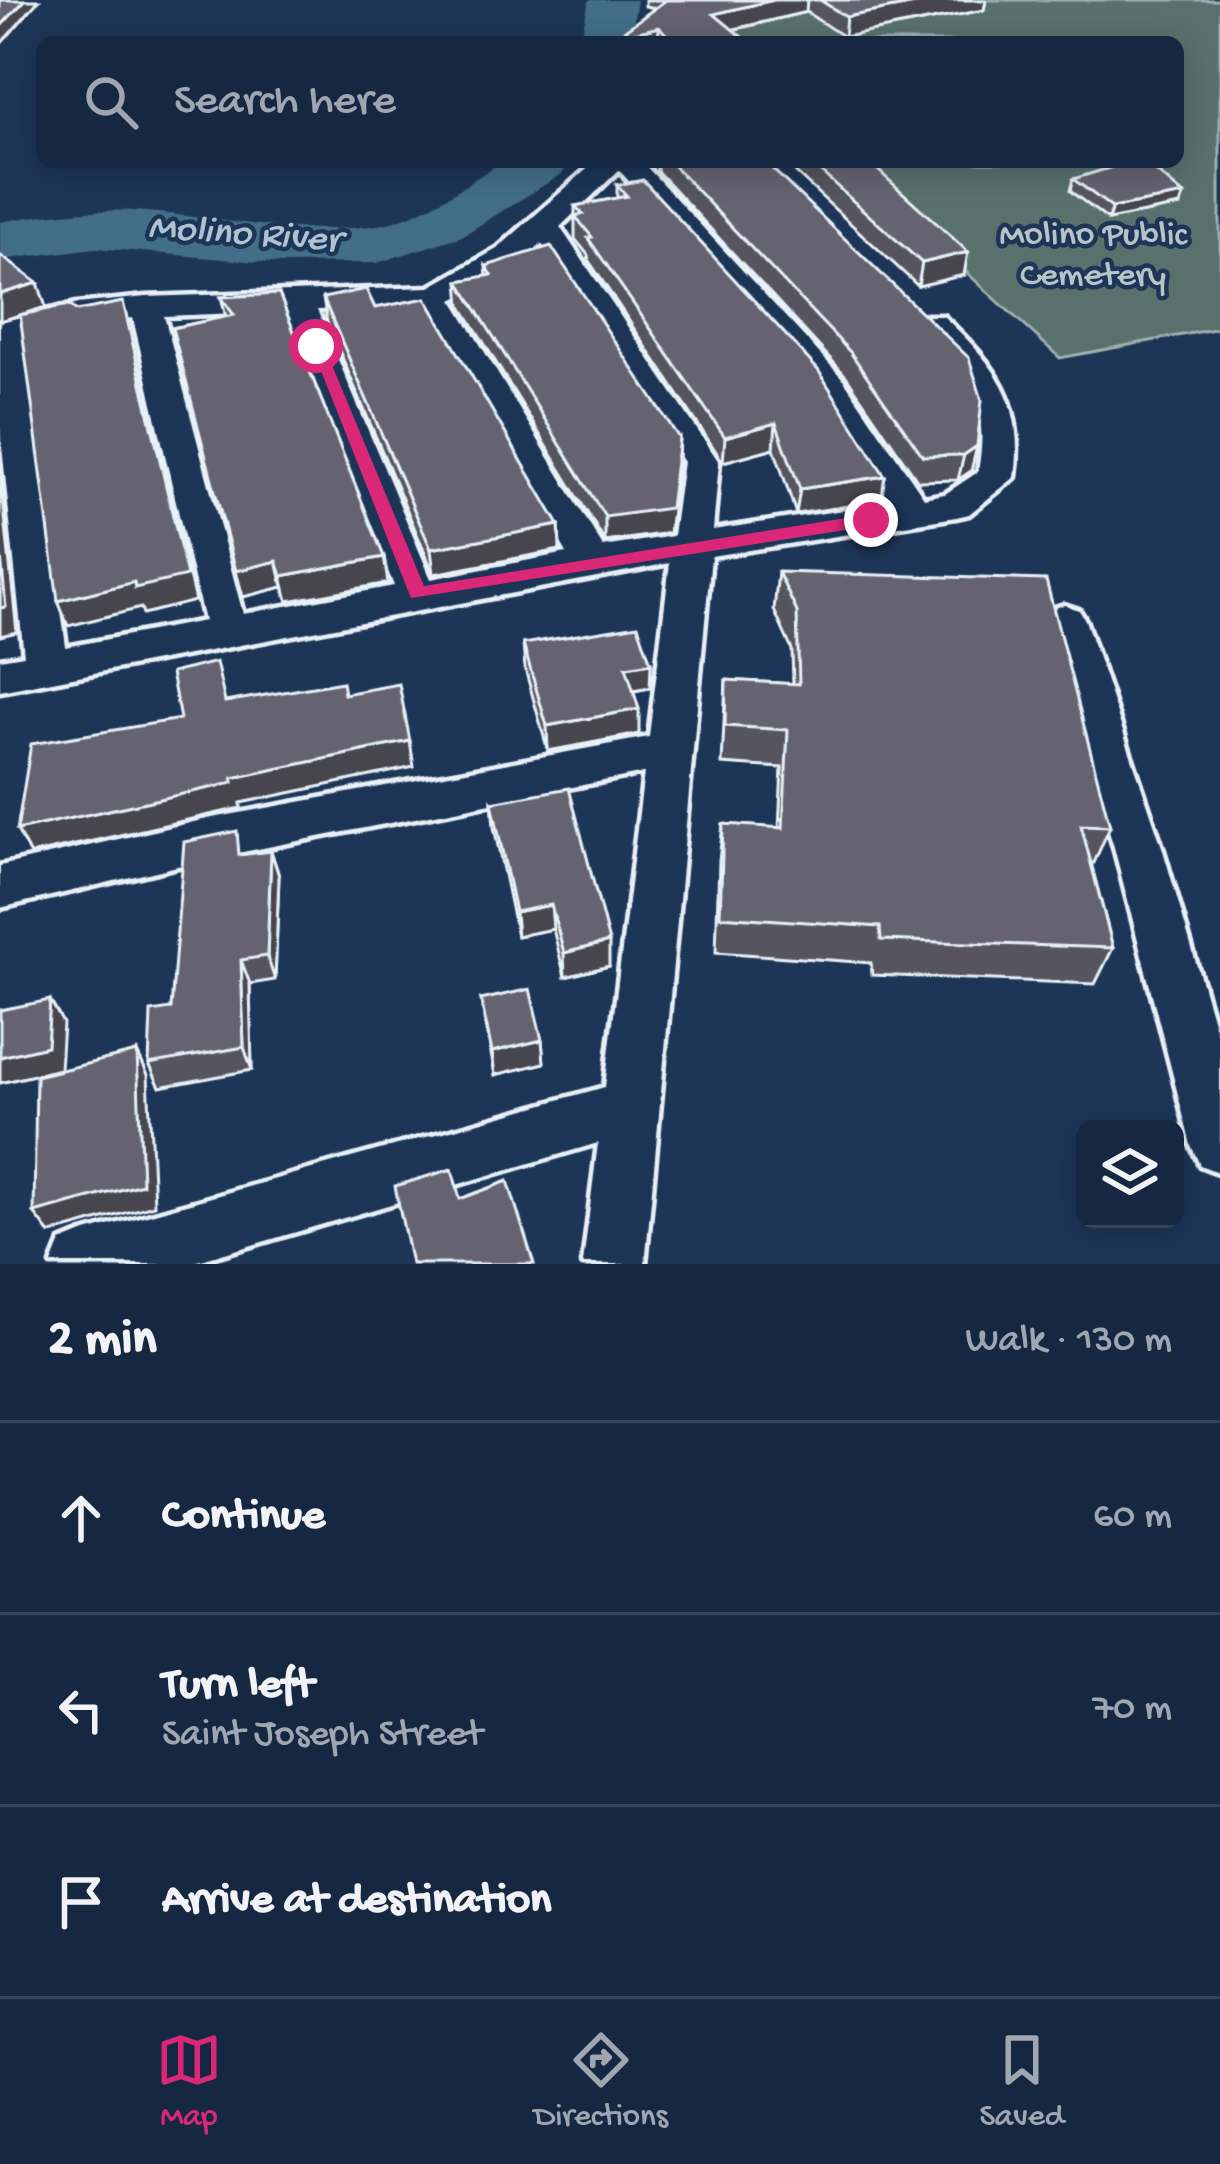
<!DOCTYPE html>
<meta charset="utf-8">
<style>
body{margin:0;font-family:"Gochi Hand",sans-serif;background:#23344c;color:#f1f3f6}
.controls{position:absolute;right:36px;bottom:36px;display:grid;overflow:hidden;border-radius:18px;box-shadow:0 6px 30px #0003}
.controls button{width:108px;height:108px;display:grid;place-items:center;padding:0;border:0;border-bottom:3px solid #35445a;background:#162841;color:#f1f3f6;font:60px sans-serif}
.stop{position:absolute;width:36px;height:36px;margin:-27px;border:9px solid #db2777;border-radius:50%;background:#fff}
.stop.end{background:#db2777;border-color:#fff;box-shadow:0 3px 12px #0008}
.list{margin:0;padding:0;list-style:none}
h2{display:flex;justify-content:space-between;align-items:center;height:156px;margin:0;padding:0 48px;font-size:51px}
h2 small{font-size:39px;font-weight:400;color:#9ea6b1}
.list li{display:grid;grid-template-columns:78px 1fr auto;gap:36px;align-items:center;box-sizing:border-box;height:192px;padding:0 48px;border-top:3px solid #35445a}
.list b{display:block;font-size:45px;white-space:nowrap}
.list p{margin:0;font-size:39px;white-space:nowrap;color:#9ea6b1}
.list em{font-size:39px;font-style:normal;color:#9ea6b1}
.icon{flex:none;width:66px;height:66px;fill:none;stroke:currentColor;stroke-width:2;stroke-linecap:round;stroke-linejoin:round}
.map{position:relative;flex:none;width:1220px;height:1264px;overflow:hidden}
.search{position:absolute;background:#162841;box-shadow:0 6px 30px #0003;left:36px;right:36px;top:36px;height:132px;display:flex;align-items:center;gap:30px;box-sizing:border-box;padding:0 42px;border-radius:18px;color:#9ea6b1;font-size:45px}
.sheet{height:732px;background:#162841}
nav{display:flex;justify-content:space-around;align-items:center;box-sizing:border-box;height:168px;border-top:3px solid #35445a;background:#162841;font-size:33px;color:#9ea6b1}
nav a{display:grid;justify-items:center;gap:6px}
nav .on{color:#db2777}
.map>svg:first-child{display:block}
.green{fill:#59716d;stroke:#a0b1b2;stroke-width:3}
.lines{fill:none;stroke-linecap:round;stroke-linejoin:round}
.river{fill:#426e87;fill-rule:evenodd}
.street-casing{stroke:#e8f1f8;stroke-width:9}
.street{fill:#1d3557;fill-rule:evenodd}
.wall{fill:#57555f;stroke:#e8f1f8;stroke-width:3}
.shaded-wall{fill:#47454e;stroke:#e8f1f8;stroke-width:3}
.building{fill:#65636f;stroke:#e8f1f8;stroke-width:3}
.route{fill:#db2777}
.labels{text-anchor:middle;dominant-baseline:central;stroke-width:9;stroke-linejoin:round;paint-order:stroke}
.far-park-label{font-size:36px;fill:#b6c4c7;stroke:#1d3557}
.far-water-label{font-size:39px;font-style:italic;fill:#aec3d0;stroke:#1d3557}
</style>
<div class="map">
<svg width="1220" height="1264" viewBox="0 0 1220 1264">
<rect width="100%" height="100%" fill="#1d3557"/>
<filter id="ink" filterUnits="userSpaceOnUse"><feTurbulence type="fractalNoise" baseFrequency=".00833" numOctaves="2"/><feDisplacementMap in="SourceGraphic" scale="24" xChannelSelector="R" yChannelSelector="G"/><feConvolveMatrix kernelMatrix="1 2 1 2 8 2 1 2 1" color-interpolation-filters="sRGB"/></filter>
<g filter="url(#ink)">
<!-- green -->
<path class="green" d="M 721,0 L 1220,0 L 1220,328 L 1060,358 L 846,162 L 1178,162 L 1178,42 L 715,42 Z"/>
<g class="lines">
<!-- river -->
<g class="river">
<path d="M 589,0 L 637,0 L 630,42 L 580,42 Z"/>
<path d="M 501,162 L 570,162 L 562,174 L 462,236 L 377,263 L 282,264 L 96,248 L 0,260 L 0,222 C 49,213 97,208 147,212 C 222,218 302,237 378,225 C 421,218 465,185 501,162 Z"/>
</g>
<defs>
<g id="street">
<path d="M 595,162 L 642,162 L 843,379 L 924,498 L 945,494 L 978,472 C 993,387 958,382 916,323 L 921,316 L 943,316 C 996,366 1025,401 1015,477 L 969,514 L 956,517 L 711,556 L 645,1264 L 583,1264 L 598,1143 L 188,1264 L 52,1264 L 61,1242 L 83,1233 L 605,1087 L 644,773 L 207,859 L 0,908 L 0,866 L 207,819 L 649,737 L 670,563 L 0,691 L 0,659 L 24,655 L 0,427 L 0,322 L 77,304 L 146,297 L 430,287 L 497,249 ZM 619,170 L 818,392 L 889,503 L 713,530 L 719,462 L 560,227 ZM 542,244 L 683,462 L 673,536 L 603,547 L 453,300 L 496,278 ZM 425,306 L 567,553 L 431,579 L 317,310 ZM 286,311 L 394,586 L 243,614 L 164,316 ZM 133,318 L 204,621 L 66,647 L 23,336 L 77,324 Z"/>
<path d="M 1064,605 L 1079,610 L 1085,620 L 1162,847 L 1220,1045 L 1220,1173 L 1200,1165 L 1191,1145 L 1114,847 L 1043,620 L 1049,610 Z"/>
</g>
</defs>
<!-- street casing -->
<use href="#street" class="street-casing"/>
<!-- street -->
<use href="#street" class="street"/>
</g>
<!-- wall -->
<g class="wall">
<path d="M 645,0 L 986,0 L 984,10 L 844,37 L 806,12 L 733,30 L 748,42 L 614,42 L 655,8 L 645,6 Z"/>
<path d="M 657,162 L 765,162 L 977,446 L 971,471 L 958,480 L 918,481 L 846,376 L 657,171 Z"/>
<path d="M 784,162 L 869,162 L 964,275 L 918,286 Z"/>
<path d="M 1073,179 L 1184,195 L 1180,206 L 1108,220 L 1070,191 Z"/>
<path d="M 617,185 L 881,501 L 796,514 L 774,448 L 723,462 L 589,261 L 588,255 L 575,239 L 575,206 L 617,198 Z"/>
<path d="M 486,266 L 678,463 L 669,533 L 605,542 L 461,305 L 459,281 L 487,276 Z"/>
<path d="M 279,294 L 384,557 L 388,583 L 288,601 L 283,587 L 243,597 L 172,328 L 226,317 L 221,297 Z"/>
<path d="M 323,298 L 375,308 L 559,525 L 560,550 L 434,574 L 327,322 Z"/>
<path d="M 778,572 L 1110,826 L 1094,863 L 1091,863 L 1113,948 L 1095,984 L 872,975 L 871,963 L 716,952 L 719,861 L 723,824 L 779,828 L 782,768 L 722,764 L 726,680 L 793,684 L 792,650 L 774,610 Z"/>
<path d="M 523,644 L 651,663 L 650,688 L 634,691 L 639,734 L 548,751 L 525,669 Z"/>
<path d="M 492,802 L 609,966 L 565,977 L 553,929 L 517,936 L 494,827 Z"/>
<path d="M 271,851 L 279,876 L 275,980 L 250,984 L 252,1070 L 160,1087 L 149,1064 L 245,855 Z"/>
<path d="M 481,1000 L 542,1040 L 544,1063 L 495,1075 Z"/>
</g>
<!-- shaded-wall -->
<g class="shaded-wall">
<path d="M 25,0 L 39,0 L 0,45 L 0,27 Z"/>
<path d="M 774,0 L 807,0 L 806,12 L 713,34 L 714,14 Z"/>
<path d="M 936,0 L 986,0 L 984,10 L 844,37 L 846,17 Z"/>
<path d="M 659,27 L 658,42 L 614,42 L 614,38 Z"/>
<path d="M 1184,195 L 1180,206 L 1108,220 L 1112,208 Z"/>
<path d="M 968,252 L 964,275 L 918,286 L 922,263 Z"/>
<path d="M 38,283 L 46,307 L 0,321 L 0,294 Z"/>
<path d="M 123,302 L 195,601 L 143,614 L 141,608 L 68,626 L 58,601 L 134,582 Z"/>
<path d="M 776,423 L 774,448 L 723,462 L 725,437 Z"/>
<path d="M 679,438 L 678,463 L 669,533 L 605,542 L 605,517 Z"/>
<path d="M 977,446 L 971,471 L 958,480 L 964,455 Z"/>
<path d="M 0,470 L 17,632 L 0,636 Z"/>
<path d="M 885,476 L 881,501 L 796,514 L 800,489 Z"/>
<path d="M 559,525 L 560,550 L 434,574 L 431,549 Z"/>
<path d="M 384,557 L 388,583 L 288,601 L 282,576 Z"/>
<path d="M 277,561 L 283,587 L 243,597 L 236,571 Z"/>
<path d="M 651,663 L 650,688 L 626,692 L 626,667 Z"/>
<path d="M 639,709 L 639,734 L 548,751 L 547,726 Z"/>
<path d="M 410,741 L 414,767 L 241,803 L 241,808 L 30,855 L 17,830 L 233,778 Z"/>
<path d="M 271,851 L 279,876 L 275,980 L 267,956 Z"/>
<path d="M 551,905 L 553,929 L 517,936 L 515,912 Z"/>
<path d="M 609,942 L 609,966 L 565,977 L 564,953 Z"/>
<path d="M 241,960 L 250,984 L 252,1070 L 244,1047 Z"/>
<path d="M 50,1000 L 63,1023 L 60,1069 L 0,1083 L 0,1057 Z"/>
<path d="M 542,1040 L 544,1063 L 495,1075 L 492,1052 Z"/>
<path d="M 137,1052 L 148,1075 L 154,1205 L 50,1234 L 34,1213 Z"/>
</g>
<!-- building -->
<g class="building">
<path d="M 0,0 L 25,0 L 0,27 Z"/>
<path d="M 666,0 L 774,0 L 714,14 L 748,42 L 674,42 L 659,27 L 614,38 Z"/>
<path d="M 820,0 L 936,0 L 846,17 Z"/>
<path d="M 670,162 L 765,162 L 969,358 L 982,400 L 977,446 L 964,455 L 923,456 L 850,352 Z"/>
<path d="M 810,162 L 869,162 L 968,252 L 922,263 Z"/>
<path d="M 1129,162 L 1145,162 L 1184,195 L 1112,208 L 1073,179 Z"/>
<path d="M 643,180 L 818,370 L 885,476 L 800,489 L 776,423 L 725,437 L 588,238 L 592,237 L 575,216 L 583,214 L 575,206 L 627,196 L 617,185 Z"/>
<path d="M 551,246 L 679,438 L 670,508 L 605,517 L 459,281 L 492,275 L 486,266 Z"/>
<path d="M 0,256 L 1,256 L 38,283 L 0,294 Z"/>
<path d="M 366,289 L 375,308 L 426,298 L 559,525 L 431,549 L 323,298 Z"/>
<path d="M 279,294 L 384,557 L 282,576 L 277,561 L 236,571 L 172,328 L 234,315 L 221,297 Z"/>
<path d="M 123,302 L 187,576 L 135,588 L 134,582 L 58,601 L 20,315 L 69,305 L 77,311 Z"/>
<path d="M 0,546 L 6,607 L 0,608 Z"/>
<path d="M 778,572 L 1046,580 L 1110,826 L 1081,825 L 1113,948 L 881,940 L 880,927 L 720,916 L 723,824 L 783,828 L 788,730 L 725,726 L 726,680 L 799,684 L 797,612 Z"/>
<path d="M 638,625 L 651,663 L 626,667 L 639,709 L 547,726 L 523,644 Z"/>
<path d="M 216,662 L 225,702 L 342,682 L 344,694 L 399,684 L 410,741 L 233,778 L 233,783 L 17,830 L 31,744 L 180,719 L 171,673 Z"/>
<path d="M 569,788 L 609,942 L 564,953 L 551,905 L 515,912 L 492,802 Z"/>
<path d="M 237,831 L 239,855 L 271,851 L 267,956 L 241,960 L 244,1047 L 149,1064 L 151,1012 L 171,1009 L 184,842 Z"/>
<path d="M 530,989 L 542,1040 L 492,1052 L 481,1000 Z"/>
<path d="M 50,1000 L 47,1046 L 0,1057 L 0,1010 Z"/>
<path d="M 137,1052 L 142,1184 L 34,1213 L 36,1076 Z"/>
<path d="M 452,1169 L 460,1199 L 508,1181 L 534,1264 L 411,1264 L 395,1186 Z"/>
</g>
</g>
<!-- route -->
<path class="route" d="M 310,343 L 324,346 L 424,586 L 871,514 L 880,520 L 871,526 L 411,598 Z"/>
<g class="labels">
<!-- far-park labels -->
<g class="far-park-label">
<text x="1093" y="236">Molino Public<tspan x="1093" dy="41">Cemetery</tspan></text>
</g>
<!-- far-water labels -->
<g class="far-water-label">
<text transform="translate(244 236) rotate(4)">Molino River</text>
</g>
</g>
</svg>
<div class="controls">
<button><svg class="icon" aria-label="layers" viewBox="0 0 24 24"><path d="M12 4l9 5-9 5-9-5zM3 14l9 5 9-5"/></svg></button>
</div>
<div class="stop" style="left:316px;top:346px"></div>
<div class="stop end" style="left:871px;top:520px"></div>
<div class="search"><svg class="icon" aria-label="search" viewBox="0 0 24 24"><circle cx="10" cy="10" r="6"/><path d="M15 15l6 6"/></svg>Search here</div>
</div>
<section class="sheet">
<h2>2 min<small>Walk · 130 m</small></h2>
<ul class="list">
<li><svg class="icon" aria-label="ahead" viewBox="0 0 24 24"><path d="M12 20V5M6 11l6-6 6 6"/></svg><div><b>Continue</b></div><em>60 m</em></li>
<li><svg class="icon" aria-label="left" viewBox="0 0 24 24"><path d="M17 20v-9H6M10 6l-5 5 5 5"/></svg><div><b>Turn left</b><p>Saint Joseph Street</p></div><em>70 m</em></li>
<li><svg class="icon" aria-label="arrive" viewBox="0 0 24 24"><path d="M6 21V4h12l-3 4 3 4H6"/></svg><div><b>Arrive at destination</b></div></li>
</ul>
</section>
<nav>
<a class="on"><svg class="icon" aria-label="map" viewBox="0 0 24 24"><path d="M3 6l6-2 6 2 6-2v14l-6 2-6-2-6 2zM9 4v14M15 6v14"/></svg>Map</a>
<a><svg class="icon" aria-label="directions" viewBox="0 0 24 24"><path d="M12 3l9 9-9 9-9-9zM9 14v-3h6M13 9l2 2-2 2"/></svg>Directions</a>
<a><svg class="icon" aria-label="saved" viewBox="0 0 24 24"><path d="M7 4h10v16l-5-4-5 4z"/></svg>Saved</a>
</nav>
